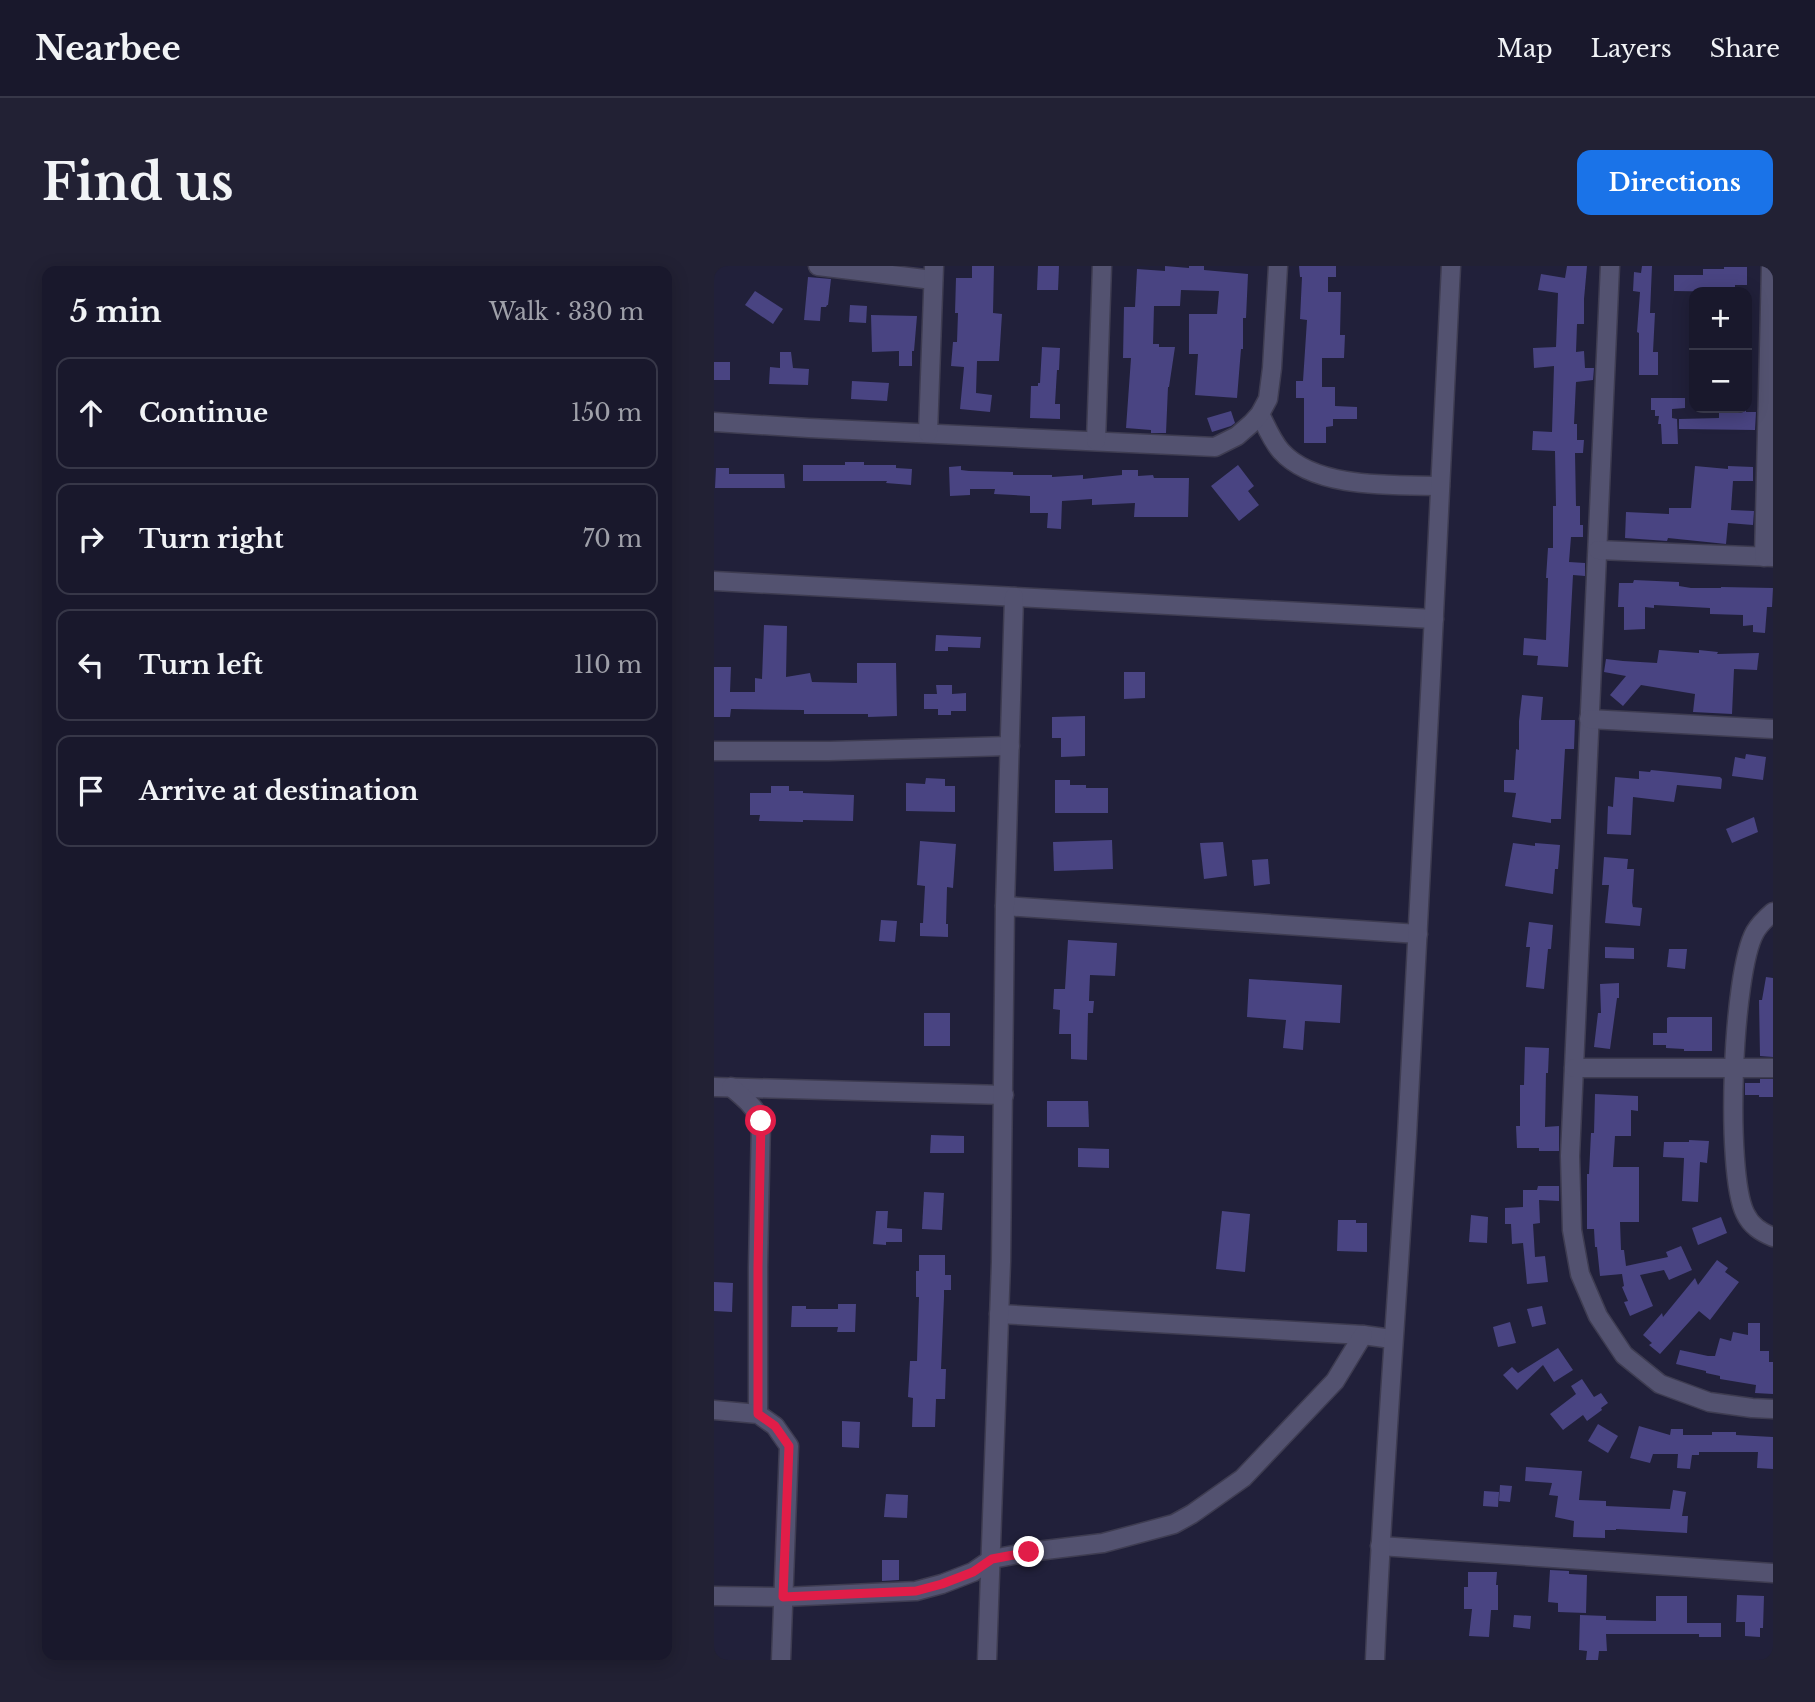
<!DOCTYPE html>
<meta charset="utf-8">
<style>
body{margin:0;font-family:"Libre Baskerville",serif;background:#222134;color:#f1f3f6}
.controls{position:absolute;right:21px;top:21px;display:grid;overflow:hidden;border-radius:14px;box-shadow:0 4px 18px #0003}
.controls button{width:63px;height:63px;display:grid;place-items:center;padding:0;border:0;border-bottom:2px solid #373748;background:#19182c;color:#f1f3f6;font:35px sans-serif}
.stop{position:absolute;width:21px;height:21px;margin:-16px;border:5px solid #e11d48;border-radius:50%;background:#fff}
.stop.end{background:#e11d48;border-color:#fff;box-shadow:0 2px 7px #0008}
.list{margin:0;padding:0;list-style:none}
h2{display:flex;justify-content:space-between;align-items:center;height:91px;margin:0;padding:0 28px;font-size:30px}
h2 small{font-size:23px;font-weight:400;color:#9fa0a9}
.list li{display:grid;grid-template-columns:46px 1fr auto;gap:21px;align-items:center;box-sizing:border-box;height:112px;margin:0 14px 14px;padding:0 14px;border:2px solid #373748;border-radius:14px}
.list b{display:block;font-size:26px;white-space:nowrap}
.list em{font-size:23px;font-style:normal;color:#9fa0a9}
.icon{flex:none;width:38px;height:38px;fill:none;stroke:currentColor;stroke-width:2;stroke-linecap:round;stroke-linejoin:round}
.map{position:relative;flex:none;width:1059px;height:1394px;overflow:hidden;border-radius:14px}
header{display:flex;align-items:center;gap:42px;box-sizing:border-box;height:98px;padding:0 35px;background:#19182c;border-bottom:2px solid #373748}
header strong{font-size:33px}
nav{display:flex;gap:38px;margin-inline-start:auto;font-size:24px}
.intro{display:flex;align-items:center;justify-content:space-between;box-sizing:border-box;height:168px;padding:0 42px}
h1{margin:0;font-size:49px}
.button{padding:18px 32px;border-radius:14px;background:#1a73e8;color:#fff;font-size:24px;font-weight:700}
main{display:flex;gap:42px;padding:0 42px}
aside{flex:1;background:#19182c;border-radius:14px;box-shadow:0 4px 18px #0003}
.map>svg:first-child{display:block}
.building{fill:#494482}
.lines{fill:none;stroke-linecap:round;stroke-linejoin:round}
.minor-casing{stroke:#3e3c51;stroke-width:21}
.minor{stroke:#535270;stroke-width:18}
.route{stroke:#e11d48;stroke-width:9}
</style>
<header>
<strong>Nearbee</strong>
<nav><a>Map</a><a>Layers</a><a>Share</a></nav>
</header>
<div class="intro"><h1>Find us</h1><a class="button">Directions</a></div>
<main>
<aside>
<h2>5 min<small>Walk · 330 m</small></h2>
<ul class="list">
<li><svg class="icon" aria-label="ahead" viewBox="0 0 24 24"><path d="M12 20V5M6 11l6-6 6 6"/></svg><div><b>Continue</b></div><em>150 m</em></li>
<li><svg class="icon" aria-label="right" viewBox="0 0 24 24"><path d="M7 20v-9h11M14 6l5 5-5 5"/></svg><div><b>Turn right</b></div><em>70 m</em></li>
<li><svg class="icon" aria-label="left" viewBox="0 0 24 24"><path d="M17 20v-9H6M10 6l-5 5 5 5"/></svg><div><b>Turn left</b></div><em>110 m</em></li>
<li><svg class="icon" aria-label="arrive" viewBox="0 0 24 24"><path d="M6 21V4h12l-3 4 3 4H6"/></svg><div><b>Arrive at destination</b></div></li>
</ul>
</aside>
<div class="map">
<svg width="1059" height="1394" viewBox="0 0 1059 1394">
<rect width="100%" height="100%" fill="#21203a"/>
<!-- building -->
<g class="building">
<path d="M 258,0 L 280,0 L 279,47 L 288,48 L 285,95 L 263,95 L 262,127 L 278,129 L 276,146 L 246,143 L 250,101 L 237,100 L 239,76 L 243,76 L 244,47 L 241,47 L 242,12 L 258,12 Z"/>
<path d="M 324,0 L 345,0 L 344,24 L 323,24 Z"/>
<path d="M 451,0 L 475,2 L 475,0 L 490,0 L 490,4 L 534,8 L 532,52 L 529,52 L 529,83 L 527,83 L 523,132 L 481,129 L 484,88 L 475,88 L 475,48 L 503,48 L 505,25 L 467,24 L 466,40 L 440,40 L 439,78 L 445,78 L 445,81 L 461,81 L 455,121 L 454,121 L 452,167 L 437,167 L 437,164 L 412,162 L 417,92 L 409,92 L 410,41 L 421,41 L 423,3 L 451,5 Z"/>
<path d="M 585,0 L 622,0 L 622,11 L 614,11 L 614,26 L 627,26 L 626,69 L 631,69 L 630,92 L 608,92 L 608,121 L 621,121 L 621,140 L 643,141 L 643,153 L 619,153 L 619,160 L 612,161 L 612,177 L 590,177 L 590,132 L 582,132 L 582,115 L 589,115 L 593,54 L 586,53 L 588,11 L 586,11 Z"/>
<path d="M 853,0 L 873,0 L 870,33 L 870,58 L 863,58 L 862,86 L 870,85 L 871,102 L 880,102 L 879,114 L 862,116 L 860,158 L 863,158 L 863,174 L 870,174 L 869,187 L 861,187 L 862,240 L 866,240 L 866,259 L 869,259 L 869,271 L 857,271 L 855,296 L 871,297 L 871,310 L 859,309 L 854,401 L 823,399 L 824,390 L 809,389 L 810,372 L 832,374 L 834,312 L 832,312 L 834,282 L 839,282 L 839,240 L 842,240 L 841,185 L 818,184 L 819,165 L 838,166 L 840,100 L 820,102 L 819,82 L 842,81 L 844,27 L 824,24 L 827,8 L 851,12 Z"/>
<path d="M 928,0 L 938,0 L 936,47 L 941,47 L 939,86 L 944,86 L 944,109 L 925,109 L 925,67 L 923,66 L 926,26 L 919,25 L 920,6 L 927,7 Z"/>
<path d="M 1010,1 L 1033,1 L 1033,19 L 1021,19 L 1021,26 L 960,25 L 960,9 L 989,9 L 989,3 L 1010,3 Z"/>
<path d="M 94,11 L 117,13 L 114,39 L 113,39 L 112,41 L 107,41 L 106,55 L 90,54 Z"/>
<path d="M 41,25 L 69,43 L 59,58 L 31,39 Z"/>
<path d="M 136,39 L 153,40 L 152,57 L 135,56 Z"/>
<path d="M 157,49 L 203,50 L 200,85 L 198,85 L 198,100 L 185,100 L 185,85 L 158,86 Z"/>
<path d="M 328,81 L 346,82 L 345,104 L 343,104 L 341,138 L 346,138 L 346,153 L 316,152 L 317,120 L 324,120 L 324,117 L 326,117 Z"/>
<path d="M 66,86 L 77,86 L 79,102 L 95,103 L 94,119 L 55,118 L 56,101 L 66,102 Z"/>
<rect x="0" y="96" width="16" height="18"/>
<path d="M 138,115 L 175,117 L 173,135 L 137,133 Z"/>
<path d="M 937,132 L 971,132 L 971,142 L 958,143 L 958,152 L 963,153 L 964,178 L 948,178 L 947,158 L 944,158 L 945,150 L 941,150 L 941,144 L 937,144 Z"/>
<path d="M 1005,142 L 1032,142 L 1032,146 L 1042,146 L 1041,164 L 965,163 L 965,153 L 1005,152 Z"/>
<path d="M 517,145 L 521,157 L 517,160 L 498,166 L 493,152 Z"/>
<path d="M 131,196 L 150,196 L 150,199 L 182,199 L 182,202 L 198,203 L 197,219 L 172,217 L 173,215 L 89,215 L 89,199 L 131,199 Z"/>
<path d="M 524,199 L 540,220 L 534,225 L 545,239 L 525,255 L 497,220 Z"/>
<path d="M 247,200 L 247,204 L 255,205 L 299,206 L 299,209 L 338,209 L 338,211 L 369,209 L 369,213 L 408,209 L 408,204 L 424,204 L 424,210 L 439,209 L 440,212 L 475,212 L 474,251 L 420,251 L 421,237 L 378,239 L 378,233 L 348,235 L 347,263 L 333,262 L 334,247 L 316,247 L 316,230 L 280,228 L 281,223 L 256,223 L 256,229 L 236,230 L 235,201 Z"/>
<path d="M 981,200 L 1014,203 L 1014,200 L 1039,201 L 1039,215 L 1019,215 L 1017,244 L 1040,245 L 1039,259 L 1014,257 L 1012,278 L 954,272 L 953,275 L 911,272 L 912,246 L 955,248 L 955,242 L 977,242 Z"/>
<path d="M 2,202 L 15,202 L 15,208 L 70,208 L 71,222 L 1,222 Z"/>
<path d="M 920,314 L 965,316 L 965,320 L 977,322 L 1007,322 L 1007,321 L 1059,322 L 1058,341 L 1053,341 L 1051,367 L 1039,366 L 1039,359 L 1029,360 L 1029,349 L 996,348 L 996,342 L 940,339 L 940,342 L 931,341 L 931,363 L 910,364 L 910,341 L 904,341 L 905,317 L 919,317 Z"/>
<path d="M 50,359 L 73,360 L 72,411 L 96,407 L 98,416 L 143,417 L 143,397 L 182,397 L 183,450 L 154,451 L 154,448 L 90,448 L 90,444 L 17,443 L 16,451 L 0,451 L 0,401 L 17,401 L 16,426 L 41,426 L 41,412 L 48,413 Z"/>
<path d="M 222,369 L 267,371 L 266,382 L 234,381 L 234,385 L 221,385 Z"/>
<path d="M 945,384 L 985,387 L 985,384 L 1004,386 L 1003,388 L 1045,387 L 1043,404 L 1020,403 L 1018,448 L 979,446 L 981,428 L 927,419 L 909,440 L 896,429 L 912,410 L 890,406 L 892,393 L 909,395 L 943,397 Z"/>
<path d="M 410,406 L 431,406 L 431,432 L 410,433 Z"/>
<path d="M 222,419 L 238,419 L 238,428 L 252,427 L 252,445 L 237,445 L 237,449 L 224,449 L 224,443 L 210,443 L 210,428 L 223,428 Z"/>
<path d="M 808,429 L 829,431 L 827,454 L 861,454 L 860,483 L 851,483 L 847,553 L 837,553 L 837,557 L 798,551 L 802,527 L 790,526 L 790,514 L 800,514 L 802,483 L 805,484 L 805,455 Z"/>
<path d="M 371,450 L 371,490 L 347,491 L 347,472 L 338,472 L 338,451 Z"/>
<path d="M 1032,488 L 1052,491 L 1049,514 L 1018,510 L 1021,491 L 1031,493 Z"/>
<path d="M 937,504 L 1006,511 L 1008,513 L 1007,523 L 963,519 L 960,536 L 919,531 L 917,569 L 893,568 L 894,540 L 899,541 L 901,511 L 925,513 L 925,505 L 936,506 Z"/>
<path d="M 212,512 L 231,513 L 231,520 L 241,520 L 241,546 L 192,545 L 192,517 L 211,518 Z"/>
<path d="M 341,514 L 356,514 L 356,519 L 372,519 L 372,522 L 394,522 L 394,547 L 341,547 Z"/>
<path d="M 57,520 L 75,520 L 75,525 L 89,525 L 89,527 L 140,529 L 139,555 L 89,554 L 89,556 L 45,555 L 46,549 L 36,549 L 36,527 L 57,527 Z"/>
<path d="M 1040,551 L 1044,566 L 1018,577 L 1012,563 Z"/>
<path d="M 398,574 L 399,603 L 340,605 L 339,576 Z"/>
<path d="M 206,575 L 242,578 L 239,622 L 233,621 L 232,658 L 234,658 L 234,671 L 206,670 L 206,657 L 209,657 L 211,620 L 203,619 Z"/>
<path d="M 509,576 L 513,610 L 490,613 L 486,577 Z"/>
<path d="M 799,577 L 821,580 L 821,577 L 846,579 L 844,603 L 841,603 L 839,628 L 791,620 Z"/>
<path d="M 890,591 L 914,593 L 913,603 L 920,603 L 918,636 L 919,641 L 928,642 L 926,660 L 891,657 L 895,619 L 888,619 Z"/>
<path d="M 554,593 L 556,618 L 540,620 L 538,594 Z"/>
<path d="M 167,654 L 183,655 L 181,676 L 165,675 Z"/>
<path d="M 815,656 L 839,659 L 837,683 L 834,683 L 830,723 L 812,721 L 816,681 L 812,681 Z"/>
<path d="M 354,674 L 403,677 L 401,710 L 376,709 L 375,735 L 380,735 L 379,747 L 374,747 L 373,794 L 357,793 L 357,768 L 345,768 L 346,744 L 339,743 L 340,723 L 351,723 Z"/>
<path d="M 891,681 L 920,682 L 920,693 L 891,692 Z"/>
<path d="M 955,683 L 973,683 L 971,703 L 953,701 Z"/>
<path d="M 1052,711 L 1059,712 L 1059,791 L 1046,790 L 1045,734 L 1048,734 Z"/>
<path d="M 535,713 L 628,719 L 626,757 L 591,755 L 589,784 L 569,782 L 572,754 L 533,751 Z"/>
<path d="M 905,717 L 905,732 L 903,732 L 896,783 L 880,781 L 884,747 L 887,747 L 886,718 Z"/>
<rect x="210" y="747" width="26" height="33"/>
<path d="M 955,751 L 998,751 L 998,785 L 970,785 L 970,783 L 952,782 L 952,779 L 939,779 L 939,767 L 953,767 L 953,752 Z"/>
<path d="M 811,781 L 835,782 L 834,807 L 832,807 L 831,861 L 845,860 L 845,885 L 825,885 L 825,882 L 803,882 L 802,860 L 806,860 L 806,819 L 810,819 Z"/>
<path d="M 1046,813 L 1059,813 L 1059,831 L 1045,831 L 1045,829 L 1031,829 L 1031,817 L 1046,817 Z"/>
<path d="M 881,828 L 924,830 L 924,845 L 917,844 L 917,870 L 901,870 L 899,901 L 925,901 L 925,956 L 906,956 L 907,984 L 910,984 L 912,1000 L 954,991 L 952,986 L 967,980 L 978,1004 L 955,1014 L 950,1004 L 926,1009 L 939,1040 L 916,1050 L 910,1036 L 914,1035 L 908,1021 L 910,1020 L 908,1008 L 886,1010 L 883,981 L 881,981 L 880,963 L 873,963 L 873,908 L 875,908 L 877,867 L 880,867 Z"/>
<path d="M 333,835 L 374,835 L 375,861 L 333,861 Z"/>
<path d="M 217,869 L 250,870 L 250,887 L 216,887 Z"/>
<path d="M 975,874 L 995,875 L 993,897 L 986,896 L 984,936 L 968,935 L 970,892 L 949,891 L 950,876 L 975,876 Z"/>
<path d="M 364,882 L 395,883 L 395,902 L 364,901 Z"/>
<path d="M 824,920 L 845,920 L 845,935 L 825,934 L 826,957 L 819,958 L 821,991 L 831,990 L 834,1016 L 813,1018 L 809,977 L 798,978 L 797,958 L 791,958 L 791,942 L 809,941 L 809,924 L 823,924 Z"/>
<path d="M 210,926 L 230,927 L 228,964 L 208,963 Z"/>
<path d="M 162,945 L 174,945 L 173,962 L 188,963 L 188,976 L 172,976 L 172,979 L 159,978 Z"/>
<path d="M 508,945 L 536,948 L 531,1006 L 502,1003 Z"/>
<path d="M 757,949 L 774,951 L 773,977 L 755,976 Z"/>
<path d="M 1007,951 L 1013,967 L 984,979 L 978,962 Z"/>
<path d="M 624,954 L 642,954 L 642,957 L 653,957 L 653,986 L 623,985 Z"/>
<path d="M 205,989 L 231,989 L 231,1009 L 237,1009 L 237,1024 L 230,1024 L 230,1031 L 227,1103 L 232,1103 L 231,1133 L 222,1133 L 221,1161 L 198,1161 L 199,1132 L 194,1131 L 196,1095 L 203,1095 L 205,1031 L 202,1031 L 202,1005 L 205,1005 Z"/>
<path d="M 1003,994 L 1014,1002 L 1011,1006 L 1025,1016 L 996,1054 L 985,1045 L 946,1088 L 935,1079 L 938,1077 L 929,1069 L 948,1047 L 949,1051 L 981,1012 L 984,1019 Z"/>
<path d="M 0,1016 L 19,1017 L 18,1046 L 0,1045 Z"/>
<path d="M 124,1038 L 142,1038 L 141,1066 L 123,1066 L 124,1061 L 77,1061 L 78,1040 L 92,1040 L 92,1043 L 124,1043 Z"/>
<path d="M 828,1040 L 832,1058 L 818,1061 L 813,1043 Z"/>
<path d="M 796,1056 L 802,1077 L 784,1081 L 779,1061 Z"/>
<path d="M 1034,1057 L 1046,1057 L 1046,1085 L 1055,1085 L 1055,1096 L 1059,1096 L 1059,1128 L 1041,1127 L 1042,1119 L 1006,1113 L 1006,1110 L 992,1107 L 992,1105 L 962,1098 L 966,1084 L 994,1090 L 1001,1090 L 1006,1072 L 1017,1075 L 1019,1066 L 1034,1069 Z"/>
<path d="M 844,1082 L 859,1104 L 840,1116 L 829,1099 L 803,1124 L 789,1109 L 798,1101 L 804,1107 Z"/>
<path d="M 868,1113 L 880,1131 L 887,1127 L 894,1137 L 887,1142 L 888,1144 L 873,1155 L 869,1149 L 849,1164 L 836,1148 L 862,1128 L 857,1120 Z"/>
<path d="M 128,1155 L 146,1156 L 145,1182 L 128,1181 Z"/>
<path d="M 884,1158 L 904,1170 L 894,1187 L 874,1175 Z"/>
<path d="M 925,1160 L 956,1169 L 957,1163 L 969,1163 L 969,1169 L 998,1169 L 998,1166 L 1022,1166 L 1022,1169 L 1059,1171 L 1059,1203 L 1043,1202 L 1044,1186 L 985,1186 L 985,1189 L 978,1189 L 976,1203 L 963,1202 L 964,1188 L 939,1188 L 936,1197 L 916,1192 Z"/>
<path d="M 812,1201 L 868,1205 L 865,1234 L 892,1235 L 892,1240 L 956,1243 L 959,1224 L 972,1226 L 968,1250 L 974,1250 L 973,1267 L 902,1263 L 902,1264 L 891,1264 L 891,1272 L 859,1271 L 860,1255 L 841,1251 L 844,1230 L 835,1229 L 838,1217 L 811,1215 Z"/>
<path d="M 786,1219 L 798,1220 L 796,1236 L 785,1235 Z"/>
<path d="M 770,1225 L 785,1226 L 784,1241 L 769,1240 Z"/>
<path d="M 172,1228 L 194,1229 L 193,1252 L 170,1251 Z"/>
<path d="M 168,1294 L 185,1294 L 185,1314 L 168,1315 Z"/>
<path d="M 836,1304 L 855,1305 L 855,1308 L 873,1309 L 872,1347 L 844,1346 L 844,1337 L 834,1336 Z"/>
<path d="M 754,1306 L 783,1306 L 782,1319 L 784,1319 L 784,1344 L 777,1344 L 775,1371 L 755,1370 L 758,1343 L 750,1343 L 750,1321 L 754,1321 Z"/>
<path d="M 1023,1329 L 1050,1330 L 1049,1362 L 1046,1362 L 1046,1371 L 1031,1370 L 1031,1356 L 1022,1356 Z"/>
<path d="M 942,1330 L 973,1330 L 973,1357 L 1007,1357 L 1007,1371 L 985,1371 L 985,1368 L 892,1368 L 893,1385 L 885,1385 L 884,1394 L 872,1394 L 873,1385 L 865,1384 L 866,1349 L 892,1350 L 892,1354 L 942,1355 Z"/>
<path d="M 800,1349 L 817,1350 L 816,1363 L 799,1361 Z"/>
</g>
<g class="lines">
<defs>
<g id="minor">
<path d="M 104,0 L 219,14"/>
<path d="M 896,0 L 856,890 L 858,964 L 866,1008 L 884,1050 L 910,1089 L 946,1118 L 995,1136 L 1038,1142 L 1059,1143"/>
<path d="M 546,148 C 552,160 558,175 567,185 C 601,223 679,219 726,220"/>
<path d="M 0,156 L 95,162 L 501,181 L 523,170 L 538,157 L 546,148 L 554,133 L 558,102 L 564,0"/>
<path d="M 214,167 L 220,0"/>
<path d="M 382,175 L 388,0"/>
<path d="M 884,284 L 1059,291"/>
<path d="M 1050,291 L 1057,0"/>
<path d="M 0,315 L 720,353"/>
<path d="M 875,453 L 1059,463"/>
<path d="M 0,485 L 115,485 L 296,480"/>
<path d="M 291,640 L 704,668"/>
<path d="M 1059,646 C 1052,652 1045,659 1041,666 C 1018,707 1011,906 1031,947 C 1037,960 1047,966 1059,971"/>
<path d="M 860,802 L 1059,802"/>
<path d="M 0,821 L 290,829"/>
<path d="M 17,821 C 29,831 40,840 47,854 L 44,1001 L 44,1148"/>
<path d="M 285,1048 L 649,1069 L 678,1073"/>
<path d="M 0,1144 L 44,1148 L 61,1160 L 75,1180 L 67,1394"/>
<path d="M 666,1280 L 1059,1307"/>
<path d="M 0,1330 L 69,1331 L 202,1325 L 228,1318 L 259,1306 L 278,1293 L 315,1286 L 389,1277 L 460,1258 L 478,1248 L 529,1212 L 621,1115 L 649,1069"/>
<path d="M 273,1394 L 287,996 L 291,640 L 300,331"/>
<path d="M 661,1394 C 668,1219 683,1044 693,869 C 709,579 723,290 737,0"/>
</g>
</defs>
<!-- minor casing -->
<use href="#minor" class="minor-casing"/>
<!-- minor -->
<use href="#minor" class="minor"/>
</g>
<g class="lines">
<!-- route -->
<path class="route" d="M 47,855 L 44,1001 L 44,1148 L 61,1160 L 75,1180 L 69,1331 L 202,1325 L 228,1318 L 259,1306 L 278,1293 L 315,1286"/>
</g>
</svg>
<div class="controls">
<button>+</button>
<button>−</button>
</div>
<div class="stop" style="left:47px;top:855px"></div>
<div class="stop end" style="left:315px;top:1286px"></div>
</div>
</main>
